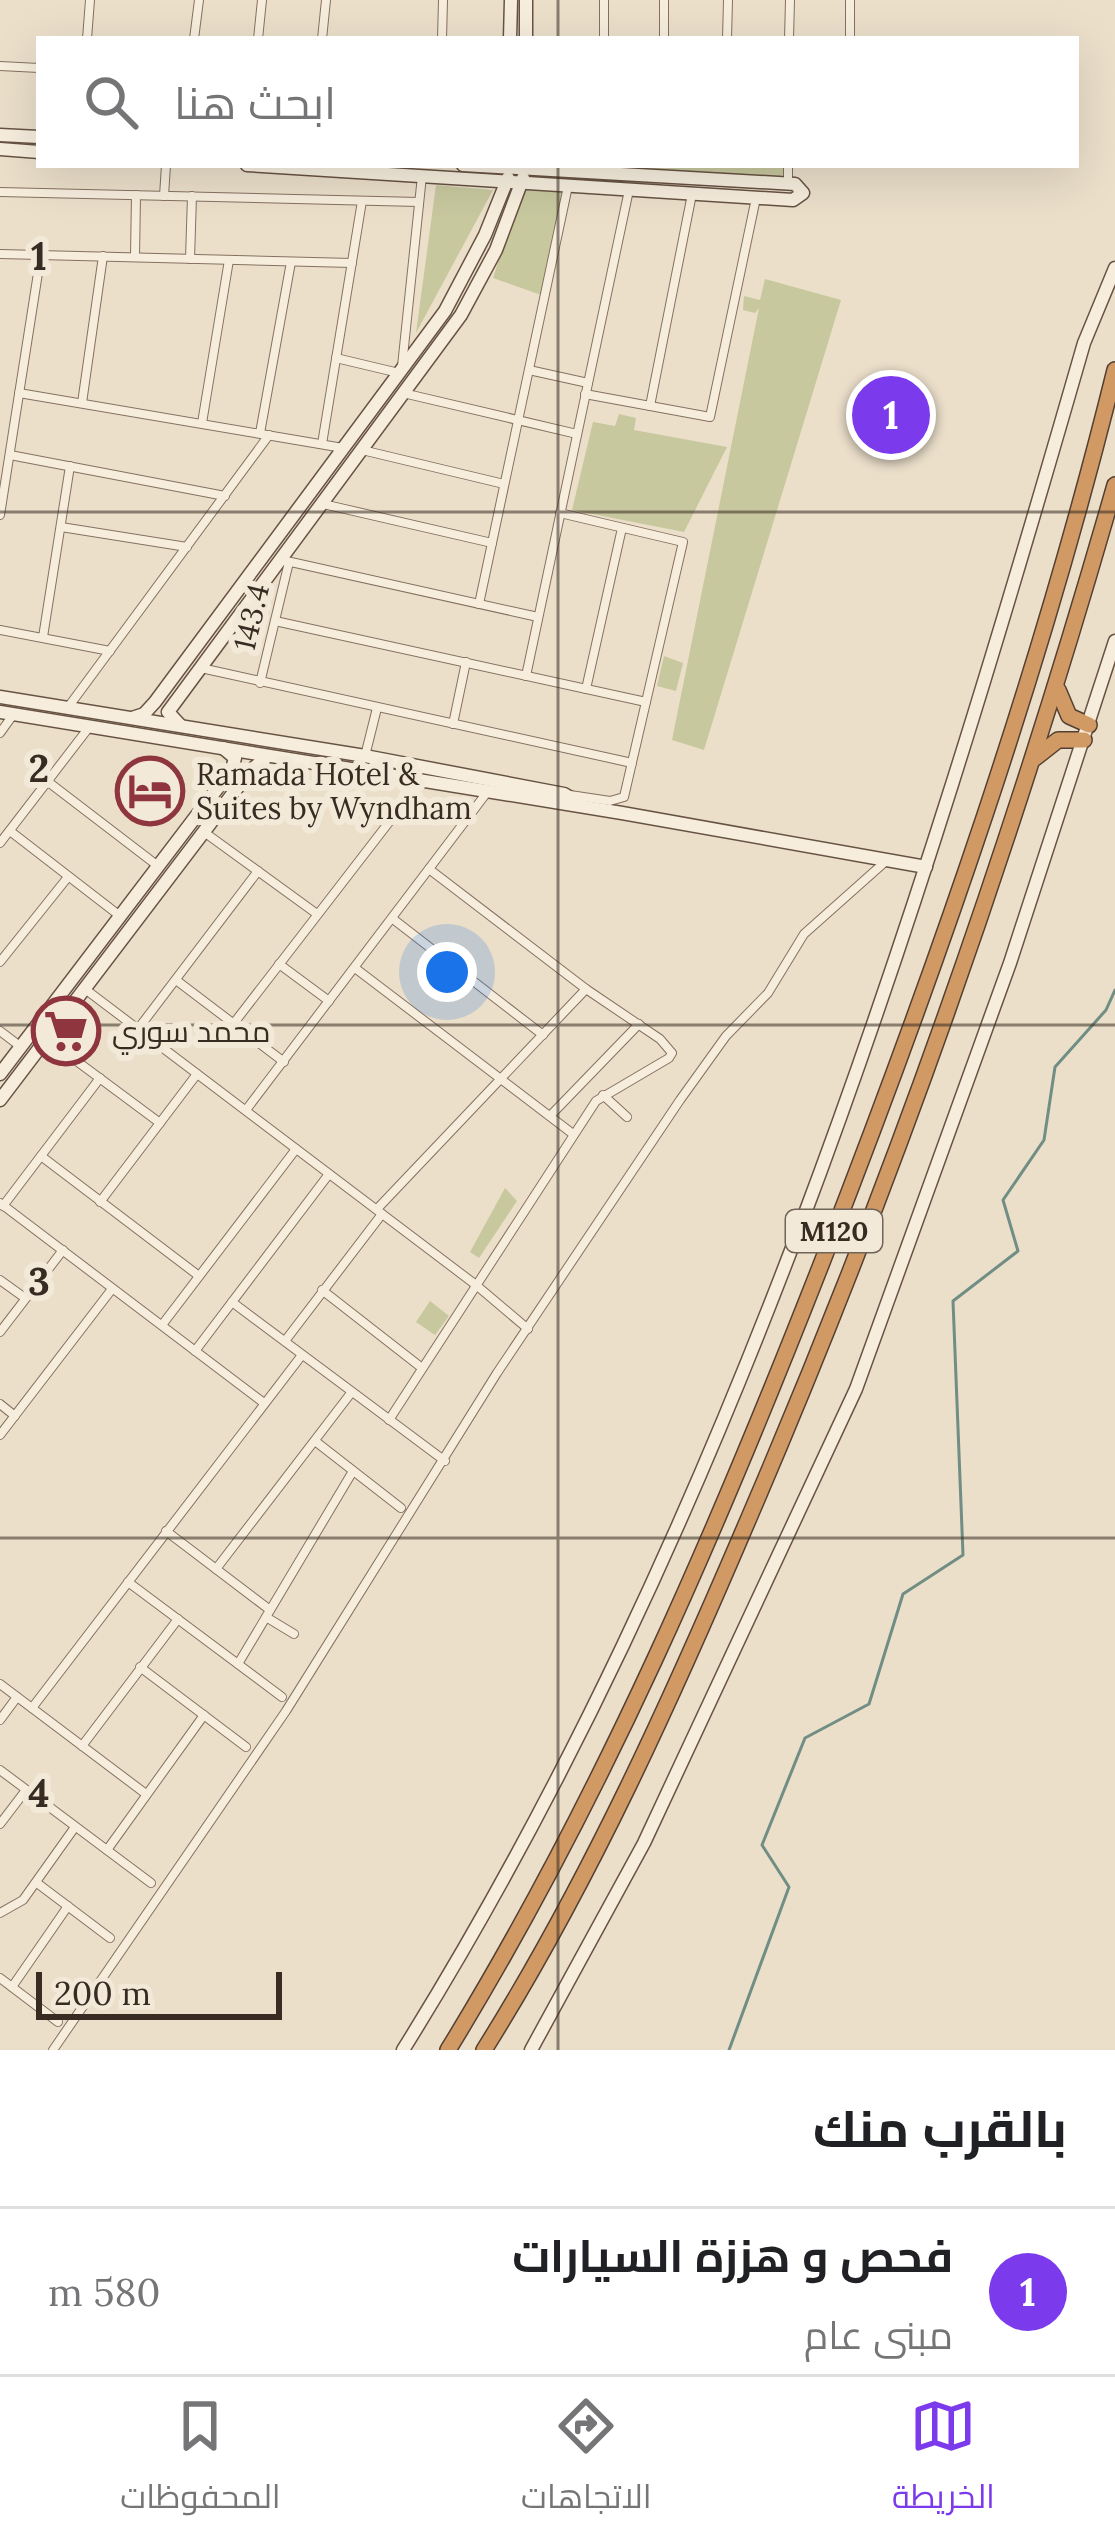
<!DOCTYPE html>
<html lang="ar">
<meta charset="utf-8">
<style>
body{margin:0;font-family:Lora,Cairo,serif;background:#f2f2f2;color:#202124;direction:rtl}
.scale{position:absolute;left:36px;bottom:30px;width:246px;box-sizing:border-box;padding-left:12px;border:6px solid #382b22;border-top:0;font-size:33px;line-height:42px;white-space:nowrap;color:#382b22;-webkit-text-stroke:9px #f3e9d9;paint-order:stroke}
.you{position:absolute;left:447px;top:972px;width:42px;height:42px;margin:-30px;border:9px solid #fff;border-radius:50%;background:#1a73e8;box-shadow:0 0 0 18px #1a73e833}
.badge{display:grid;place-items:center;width:78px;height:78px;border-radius:50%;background:#7c3aed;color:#fff;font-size:39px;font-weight:700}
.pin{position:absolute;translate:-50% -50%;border:6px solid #fff;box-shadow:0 3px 12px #0006}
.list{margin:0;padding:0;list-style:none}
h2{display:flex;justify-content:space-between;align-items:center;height:156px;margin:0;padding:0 48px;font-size:51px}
h2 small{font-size:39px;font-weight:400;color:#757577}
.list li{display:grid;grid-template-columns:78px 1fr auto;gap:36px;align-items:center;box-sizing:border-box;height:168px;padding:0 48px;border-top:3px solid #e0e0e0}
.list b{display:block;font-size:45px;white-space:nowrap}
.list p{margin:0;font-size:39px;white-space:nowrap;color:#757577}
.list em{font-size:39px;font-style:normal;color:#757577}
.icon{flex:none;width:66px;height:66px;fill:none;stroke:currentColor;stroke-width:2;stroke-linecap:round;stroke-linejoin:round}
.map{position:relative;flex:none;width:1115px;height:2050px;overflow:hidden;direction:ltr}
.search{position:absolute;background:#fff;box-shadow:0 12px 48px #0002;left:36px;right:36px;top:36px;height:132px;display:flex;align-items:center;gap:30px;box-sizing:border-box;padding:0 42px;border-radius:0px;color:#757577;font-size:45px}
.sheet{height:324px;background:#fff}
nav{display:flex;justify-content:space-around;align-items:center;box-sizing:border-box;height:168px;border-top:3px solid #e0e0e0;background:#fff;font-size:33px;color:#757577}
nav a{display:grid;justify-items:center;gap:6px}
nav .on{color:#7c3aed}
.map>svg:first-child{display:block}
.green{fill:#c7c89e}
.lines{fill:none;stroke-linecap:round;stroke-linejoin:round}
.stream{stroke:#718e84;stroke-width:3}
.street-casing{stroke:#867160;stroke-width:10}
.secondary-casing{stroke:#685343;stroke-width:15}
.highway-casing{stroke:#544033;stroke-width:18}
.street{stroke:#f6eddd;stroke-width:8}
.secondary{stroke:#f6eddd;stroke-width:12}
.highway{stroke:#d19964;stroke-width:15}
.grid{fill:none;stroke:#382b22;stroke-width:3;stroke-opacity:0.55}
.labels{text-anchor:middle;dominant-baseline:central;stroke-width:12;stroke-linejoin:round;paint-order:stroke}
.shield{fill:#f3e9d9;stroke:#706459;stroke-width:3}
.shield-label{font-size:27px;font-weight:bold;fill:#382b22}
.street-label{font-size:30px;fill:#382b22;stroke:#f3e9d9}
.poi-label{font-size:30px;fill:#382b22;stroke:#f3e9d9;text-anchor:start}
.grid-label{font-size:39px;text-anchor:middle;font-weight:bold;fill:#382b22;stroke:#f3e9d9;stroke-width:12;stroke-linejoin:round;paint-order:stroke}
</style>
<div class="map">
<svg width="1115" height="2050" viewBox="0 0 1115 2050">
<rect width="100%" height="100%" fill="#ebdfca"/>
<!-- green -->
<g class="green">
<path d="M 602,165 L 788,165 L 788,173 L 778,177 L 680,177 L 602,172 Z"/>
<path d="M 523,183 L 568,186 L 544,296 L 493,278 Z"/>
<path d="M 436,185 L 493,190 L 416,333 Z"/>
<path d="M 765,279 L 841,300 L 704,750 L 672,740 L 759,308 L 755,313 L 743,310 L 744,296 L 760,300 Z"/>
<path d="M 619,414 L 636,418 L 634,430 L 727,447 L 684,532 L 572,510 L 593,422 L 615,426 Z"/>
<path d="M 664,656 L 683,663 L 676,691 L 657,686 Z"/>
<path d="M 505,1188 L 517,1201 L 479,1258 L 470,1252 Z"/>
<path d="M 430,1301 L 449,1316 L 435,1335 L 416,1322 Z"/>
</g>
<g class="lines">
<!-- stream -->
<path class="stream" d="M 729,2050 L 789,1887 L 762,1845 L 805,1738 L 869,1704 L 903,1594 L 963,1555 L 953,1301 L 1018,1251 L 1003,1200 L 1044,1140 L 1055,1067 L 1106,1010 L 1115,990"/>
<defs>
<g id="street">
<path d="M 87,39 L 90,0"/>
<path d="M 194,39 L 199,0"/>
<path d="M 258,39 L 262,0"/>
<path d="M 322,39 L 326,0"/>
<path d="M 442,39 L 443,0"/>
<path d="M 604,39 L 604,0"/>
<path d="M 664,39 L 664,0"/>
<path d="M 727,39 L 728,0"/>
<path d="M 789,39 L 790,0"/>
<path d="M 850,39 L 850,0"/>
<path d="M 0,66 L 39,68"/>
<path d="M 788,184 L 788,165"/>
<path d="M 0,192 L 419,202"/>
<path d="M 164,196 L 166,165"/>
<path d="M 0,254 L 352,263"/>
<path d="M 135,257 L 136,195"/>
<path d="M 190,259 L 192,196"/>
<path d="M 336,358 L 399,373"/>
<path d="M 402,366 L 422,176"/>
<path d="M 529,370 L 588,383"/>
<path d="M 19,393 L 343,448"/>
<path d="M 403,393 L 577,434"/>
<path d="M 585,394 L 710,417 L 756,198"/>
<path d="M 82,403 L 103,256"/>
<path d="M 650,406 L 692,194"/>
<path d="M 202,423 L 229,260"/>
<path d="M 260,433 L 291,262"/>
<path d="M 322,444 L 362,201"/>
<path d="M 362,450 L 504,484"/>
<path d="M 10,455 L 225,496"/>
<path d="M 323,504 L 492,543"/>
<path d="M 560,513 L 683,542 L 624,797 L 610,801 L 570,795"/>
<path d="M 0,515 L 41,254"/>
<path d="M 61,527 L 187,547"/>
<path d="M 282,560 L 538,617"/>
<path d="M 479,604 L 568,186"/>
<path d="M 275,621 L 646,702"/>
<path d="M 0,630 L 110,651"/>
<path d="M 43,637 L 70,466"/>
<path d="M 201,668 L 632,763"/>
<path d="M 526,676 L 629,190"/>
<path d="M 260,683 L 289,562"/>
<path d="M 586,689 L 622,528"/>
<path d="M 69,706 L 269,435"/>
<path d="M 453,724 L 466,662"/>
<path d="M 0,733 L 13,715"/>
<path d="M 365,756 L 377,708"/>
<path d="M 47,781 L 158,866"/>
<path d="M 10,831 L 120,916"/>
<path d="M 204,832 L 317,914"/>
<path d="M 0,843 L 90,726"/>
<path d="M 393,919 L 543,1035"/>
<path d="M 0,962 L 68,877"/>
<path d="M 279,964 L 329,1001"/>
<path d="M 355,968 L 573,1134"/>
<path d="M 176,980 L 284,1062"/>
<path d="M 85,989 L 476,1285 L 528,1329"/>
<path d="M 234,1023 L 420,782"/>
<path d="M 138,1029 L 258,871"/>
<path d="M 0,1031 L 21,1047"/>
<path d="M 47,1039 L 160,1123"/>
<path d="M 603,1095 L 627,1117"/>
<path d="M 246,1110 L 488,791"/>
<path d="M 550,1116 L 639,1024"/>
<path d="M 41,1156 L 199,1276"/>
<path d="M 100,1202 L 197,1074"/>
<path d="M 0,1203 L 264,1403"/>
<path d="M 3,1206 L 100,1078"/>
<path d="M 377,1209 L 586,989"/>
<path d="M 0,1280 L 25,1298"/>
<path d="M 322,1290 L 422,1368"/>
<path d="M 232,1302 L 445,1461"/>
<path d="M 162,1325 L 296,1149"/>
<path d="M 0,1332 L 63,1250"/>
<path d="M 285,1341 L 382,1214"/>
<path d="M 195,1351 L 329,1174"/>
<path d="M 0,1404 L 15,1416"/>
<path d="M 389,1420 L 596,1101 L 669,1058 L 672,1053 L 660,1039 L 586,989 L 429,869"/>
<path d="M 0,1435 L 112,1289"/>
<path d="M 315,1441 L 401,1508"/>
<path d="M 166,1531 L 270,1610"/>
<path d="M 216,1569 L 351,1393"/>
<path d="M 128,1582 L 282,1697"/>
<path d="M 266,1617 L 294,1634"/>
<path d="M 238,1664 L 353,1471"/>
<path d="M 140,1667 L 246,1747"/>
<path d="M 0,1684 L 146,1794"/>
<path d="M 32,1708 L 302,1355"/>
<path d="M 0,1720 L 17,1697"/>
<path d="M 82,1746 L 178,1619"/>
<path d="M 0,1770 L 151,1883"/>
<path d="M 0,1824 L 26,1790"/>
<path d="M 107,1850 L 204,1715"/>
<path d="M 37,1883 L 110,1938"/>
<path d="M 0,1913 L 23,1900 L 75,1827"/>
<path d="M 0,1978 L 58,2022"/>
<path d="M 12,1987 L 68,1906"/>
<path d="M 53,2050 L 286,1711 L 497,1373 L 680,1100 L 726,1036 L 768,993 L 804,934 L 886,861"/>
</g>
<g id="secondary">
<path d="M 510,39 L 511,0"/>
<path d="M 526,39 L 526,0"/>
<path d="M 0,135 L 39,137"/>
<path d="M 0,149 L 39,152"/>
<path d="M 247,165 L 793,200 L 803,193 L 795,184 L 463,165"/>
<path d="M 0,697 L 365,756 L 564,794 L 581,804"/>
<path d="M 0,712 L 622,813 L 926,867"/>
<path d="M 132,718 L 144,714 L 155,702 L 445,311 L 485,235 L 508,178"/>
<path d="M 181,726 L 168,712 L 461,315 L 496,250 L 523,178"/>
<path d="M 0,1074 L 232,769 L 235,758 L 223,748"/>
<path d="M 0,1100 L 250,771 L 268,756"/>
<path d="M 403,2050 C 728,1528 915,931 1084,343 L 1115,268"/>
<path d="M 531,2050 L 644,1843 L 856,1389 L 1010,963 L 1115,641"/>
</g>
<g id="highway">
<path d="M 1058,690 L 1069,716 L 1089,725"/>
<path d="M 1035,758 L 1058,740 L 1084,740"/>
<path d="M 448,2050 C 602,1799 719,1526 826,1252 C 938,964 1041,670 1115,370"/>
<path d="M 484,2050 C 590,1881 673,1696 751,1513 C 895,1178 1015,835 1115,485"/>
</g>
</defs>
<!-- street casing -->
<use href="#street" class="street-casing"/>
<!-- secondary casing -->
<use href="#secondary" class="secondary-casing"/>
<!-- highway casing -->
<use href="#highway" class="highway-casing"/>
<!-- street -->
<use href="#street" class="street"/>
<!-- secondary -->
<use href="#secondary" class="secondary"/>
<!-- highway -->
<use href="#highway" class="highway"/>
</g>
<!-- grid -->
<path class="grid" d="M 558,0 L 558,39M 558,165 L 558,2050M 0,512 L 1115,512M 0,1025 L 1115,1025M 0,1538 L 1115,1538"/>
<!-- icons -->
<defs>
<symbol id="hotel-ring" viewBox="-11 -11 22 22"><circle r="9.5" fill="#f3e9d9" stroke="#8f353d" stroke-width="1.5"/><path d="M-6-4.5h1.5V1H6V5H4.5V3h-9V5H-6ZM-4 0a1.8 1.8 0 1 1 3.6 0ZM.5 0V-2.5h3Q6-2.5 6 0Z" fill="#8f353d"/></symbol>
<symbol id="supermarket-ring" viewBox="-11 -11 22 22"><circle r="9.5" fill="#f3e9d9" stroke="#8f353d" stroke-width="1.5"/><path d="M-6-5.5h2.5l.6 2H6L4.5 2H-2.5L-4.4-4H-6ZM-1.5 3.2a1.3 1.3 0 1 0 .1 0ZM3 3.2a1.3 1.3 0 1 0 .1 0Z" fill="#8f353d"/></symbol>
</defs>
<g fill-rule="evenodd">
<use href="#hotel-ring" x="112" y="753" width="76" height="76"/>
<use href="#supermarket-ring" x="28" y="993" width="76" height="76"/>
</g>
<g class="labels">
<!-- shield labels -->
<rect class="shield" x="786" y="1210" width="96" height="42" rx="9"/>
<g class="shield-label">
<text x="834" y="1231">M120</text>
</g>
<!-- street labels -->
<g class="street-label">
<text transform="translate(251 617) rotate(-77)">143.4</text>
</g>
<!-- poi labels -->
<g class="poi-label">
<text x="196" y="774">Ramada Hotel &amp;<tspan x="196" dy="34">Suites by Wyndham</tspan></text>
<text x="112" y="1031">محمد سوري</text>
</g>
</g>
<g class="grid-label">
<text x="39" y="270">1</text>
<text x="39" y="782">2</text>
<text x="39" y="1295">3</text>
<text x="39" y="1807">4</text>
</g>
</svg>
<div class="scale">200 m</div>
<div class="you"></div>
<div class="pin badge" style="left:891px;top:415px">1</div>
<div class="search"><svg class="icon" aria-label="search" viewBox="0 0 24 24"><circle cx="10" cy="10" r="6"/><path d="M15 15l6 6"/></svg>ابحث هنا</div>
</div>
<section class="sheet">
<h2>بالقرب منك<small></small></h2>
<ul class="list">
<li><span class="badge">1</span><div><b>فحص و هززة السيارات</b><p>مبنى عام</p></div><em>580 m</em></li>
</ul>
</section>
<nav>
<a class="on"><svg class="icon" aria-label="map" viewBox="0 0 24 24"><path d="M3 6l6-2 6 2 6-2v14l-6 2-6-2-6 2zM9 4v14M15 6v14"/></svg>الخريطة</a>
<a><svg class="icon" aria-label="directions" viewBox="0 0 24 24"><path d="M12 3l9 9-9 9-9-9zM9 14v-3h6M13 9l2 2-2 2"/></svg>الاتجاهات</a>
<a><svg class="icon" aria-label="saved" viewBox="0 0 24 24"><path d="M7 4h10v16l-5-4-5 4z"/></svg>المحفوظات</a>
</nav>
